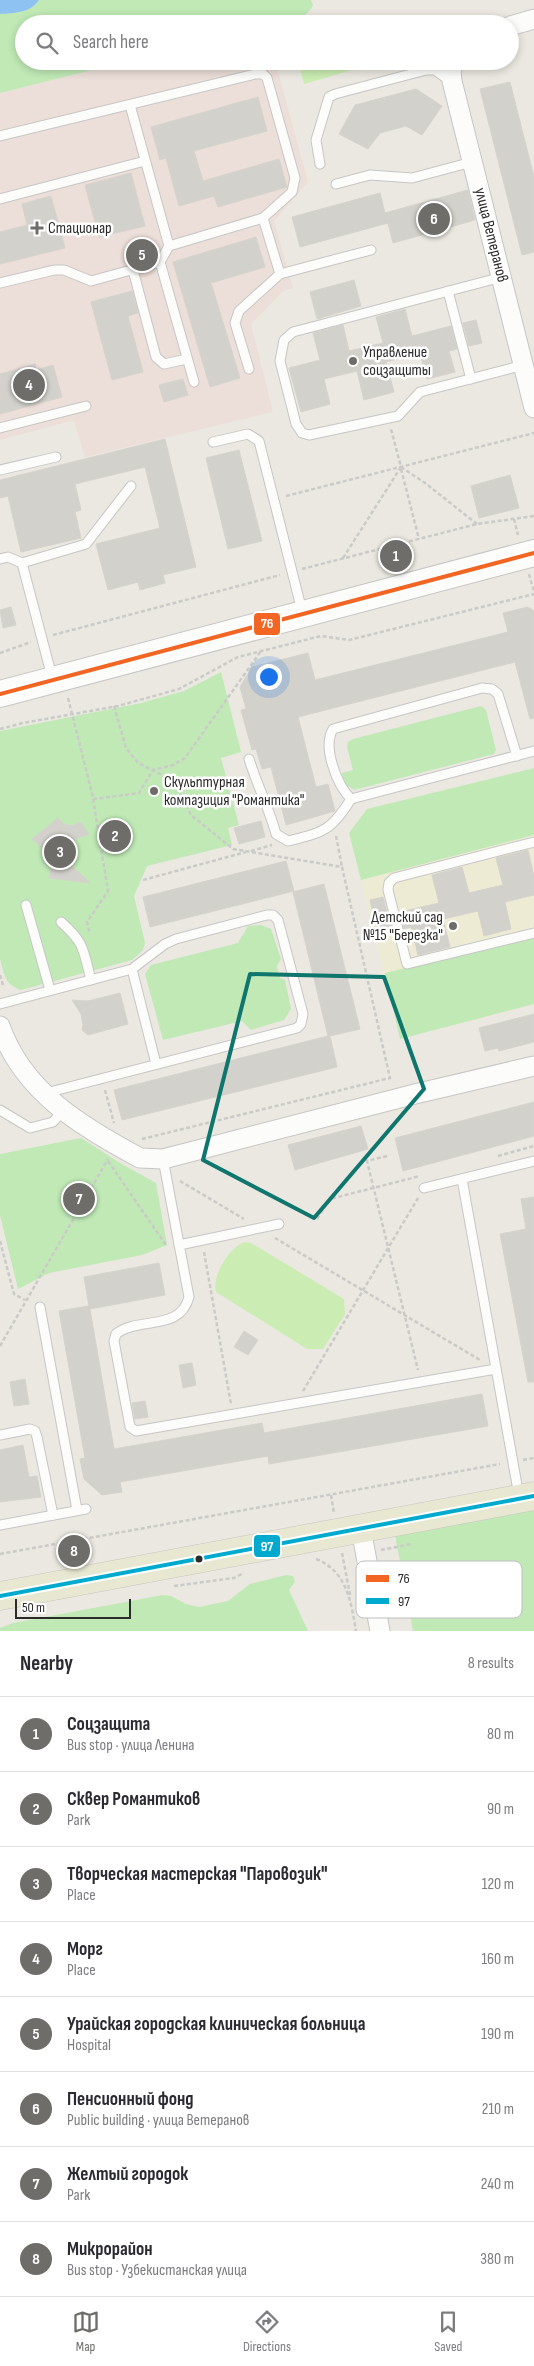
<!DOCTYPE html>
<meta charset="utf-8">
<style>
body{margin:0;font-family:"Sofia Sans Condensed",sans-serif;background:#f7f7f7;color:#2b2b33}
.scale{position:absolute;left:15px;bottom:12px;width:116px;box-sizing:border-box;padding-left:5px;border:2px solid #2b2b2b;border-top:0;font-size:14px;line-height:18px;white-space:nowrap;color:#2b2b2b;-webkit-text-stroke:4px #fff;paint-order:stroke}
.you{position:absolute;left:268px;top:676px;width:18px;height:18px;margin:-12px;border:4px solid #fff;border-radius:50%;background:#1a73e8;box-shadow:0 0 0 8px #1a73e833}
.badge{display:grid;place-items:center;width:32px;height:32px;border-radius:50%;background:#6e6d6a;color:#fff;font-size:16px;font-weight:700}
.pin{position:absolute;translate:-50% -50%;border:2px solid #fff;box-shadow:0 1px 5px #0006}
.list{margin:0;padding:0;list-style:none}
h2{display:flex;justify-content:space-between;align-items:center;height:65px;margin:0;padding:0 20px;font-size:21px}
h2 small{font-size:16px;font-weight:400;color:#7c7c81}
.list li{display:grid;grid-template-columns:32px 1fr auto;gap:15px;align-items:center;box-sizing:border-box;height:75px;padding:0 20px;border-top:1px solid #e1e1e2}
.list b{display:block;font-size:19px;white-space:nowrap}
.list p{margin:0;font-size:16px;white-space:nowrap;color:#7c7c81}
.list em{font-size:16px;font-style:normal;color:#7c7c81}
.icon{flex:none;width:28px;height:28px;fill:none;stroke:currentColor;stroke-width:2;stroke-linecap:round;stroke-linejoin:round}
.map{position:relative;flex:none;width:534px;height:1631px;overflow:hidden}
.search{position:absolute;background:#fff;box-shadow:0 2px 8px #0003;left:15px;right:15px;top:15px;height:55px;display:flex;align-items:center;gap:12px;box-sizing:border-box;padding:0 18px;border-radius:28px;color:#7c7c81;font-size:19px}
.sheet{height:665px;background:#fff}
nav{display:flex;justify-content:space-around;align-items:center;box-sizing:border-box;height:70px;border-top:1px solid #e1e1e2;background:#fff;font-size:14px;color:#7c7c81}
nav a{display:grid;justify-items:center;gap:2px}
nav .on{color:#6e6d6a}
.map>svg:first-child{display:block}
.education{fill:#eeebd4}
.medical{fill:#ecded8}
.green{fill:#c0e9b6}
.pitch{fill:#cbedb3}
.water{fill:#8ec2f2}
.building{fill:#d2d1cb;stroke:#d5d3cc}
.lines{fill:none;stroke-linecap:round;stroke-linejoin:round}
.service-casing{stroke:#c7c6c6;stroke-width:11}
.minor-casing{stroke:#c7c6c6;stroke-width:21}
.secondary-casing{stroke:#c7c6c6;stroke-width:28}
.primary-casing{stroke:#c5c5c1;stroke-width:29}
.path{stroke:#cacac8;stroke-width:2.5;stroke-dasharray:4 2.5;stroke-linecap:butt}
.service{stroke:#fcfcfa;stroke-width:9}
.minor{stroke:#fcfcfa;stroke-width:19}
.secondary{stroke:#fcfcfa;stroke-width:26}
.primary{stroke:#e8e8d2;stroke-width:28}
.bus-1-casing{stroke:#fff;stroke-width:8}
.bus-2-casing{stroke:#fff;stroke-width:8}
.bus-1{stroke:#f26522;stroke-width:4}
.bus-2{stroke:#00a9ce;stroke-width:4}
.marked{fill:none;stroke:#0f766e;stroke-width:4;stroke-linejoin:round}
.poi-dot{fill:#6e6d6a;stroke:#fff;stroke-width:2}
.bus-dot{fill:#2b2b2b;stroke:#fff;stroke-width:2}
.labels{text-anchor:middle;dominant-baseline:central;stroke-width:5;stroke-linejoin:round;paint-order:stroke}
.poi-label{font-size:16px;fill:#2b2b2b;stroke:#fff;text-anchor:start}
.street-label{font-size:16px;fill:#2b2b2b;stroke:#fff}
.key{fill:#fff;stroke:#bfbfbf;stroke-width:1}
.key-label{font-size:14px;fill:#2b2b2b}
.line-badge{stroke:#fff;stroke-width:2}
.badge-label{font-size:14px;text-anchor:middle;font-weight:bold;fill:#fff}
</style>
<div class="map">
<svg width="534" height="1631" viewBox="0 0 534 1631">
<rect width="100%" height="100%" fill="#eae8e0"/>
<!-- education -->
<path class="education" d="M 534,768 L 534,1004 L 400,1039 L 349,833 L 367,809 Z"/>
<!-- medical -->
<path class="medical" d="M 128,61 L 275,61 L 308,182 L 274,221 L 293,288 L 283,291 L 251,324 L 273,412 L 85,457 L 74,420 L 0,440 L 0,93 Z"/>
<!-- green -->
<g class="green">
<path d="M 39,0 L 311,0 L 313,5 C 306,20 293,20 278,24 L 24,24 L 24,61 L 128,61 L 0,93 L 0,14 C 14,12 31,13 39,0 Z"/>
<path d="M 221,672 L 241,752 L 221,758 L 239,825 L 228,828 L 232,845 L 147,866 L 134,896 L 145,943 L 143,950 L 132,960 L 21,990 C 5,985 4,974 0,959 L 0,731 L 141,703 L 184,691 Z"/>
<path d="M 481,706 L 486,710 L 496,750 L 494,754 L 354,790 L 344,783 L 342,773 L 353,770 L 347,747 L 348,742 L 353,739 Z"/>
<path d="M 534,768 L 534,835 L 361,880 L 349,833 L 367,809 Z"/>
<path d="M 261,925 L 271,929 L 281,959 L 277,966 L 280,978 L 285,980 L 291,1009 L 284,1020 L 251,1030 L 242,1021 L 163,1040 L 145,974 L 151,965 L 238,943 L 248,926 Z"/>
<path d="M 534,936 L 534,1004 L 400,1039 L 385,973 Z"/>
<path d="M 81,1138 L 120,1163 L 156,1183 L 167,1245 L 142,1255 L 49,1273 L 18,1289 L 0,1215 L 0,1154 Z"/>
<path d="M 534,1509 L 534,1631 L 413,1631 L 395,1535 Z"/>
<path d="M 286,1575 L 293,1576 L 295,1582 L 289,1590 L 308,1631 L 0,1631 L 0,1628 L 13,1623 L 163,1595 L 171,1596 L 186,1604 L 199,1607 L 228,1601 L 250,1584 Z"/>
</g>
<!-- pitch -->
<g class="pitch">
<path d="M 298,61 L 349,61 L 352,70 L 304,84 Z"/>
<path d="M 246,1242 L 251,1243 L 344,1299 L 345,1314 L 323,1349 L 307,1349 L 216,1292 C 211,1277 230,1245 246,1242 Z"/>
</g>
<!-- water -->
<path class="water" d="M 0,0 L 39,0 C 31,13 14,13 0,14 Z"/>
<!-- building -->
<g class="building">
<path d="M 510,82 L 534,177 L 534,252 L 522,255 L 480,89 Z"/>
<path d="M 416,89 L 442,106 L 422,135 L 406,126 L 380,133 L 368,149 L 339,134 L 355,105 Z"/>
<path d="M 258,97 L 267,131 L 194,151 L 203,181 L 279,159 L 287,187 L 218,207 L 214,196 L 179,206 L 166,158 L 160,160 L 151,127 Z"/>
<path d="M 131,173 L 145,226 L 99,237 L 85,185 Z"/>
<path d="M 468,190 L 475,220 L 393,243 L 388,223 L 300,247 L 292,217 L 380,193 L 385,213 Z"/>
<path d="M 51,196 L 65,248 L 0,264 L 0,232 L 27,225 L 22,204 Z"/>
<path d="M 256,237 L 265,267 L 211,283 L 240,378 L 210,387 L 173,262 Z"/>
<path d="M 354,280 L 361,306 L 317,319 L 310,292 Z"/>
<path d="M 132,291 L 138,313 L 128,316 L 143,372 L 112,380 L 91,302 Z"/>
<path d="M 405,309 L 412,336 L 451,326 L 457,349 L 449,351 L 455,372 L 427,379 L 420,353 L 386,362 L 394,392 L 364,400 L 357,371 L 324,379 L 330,404 L 301,412 L 289,368 L 320,360 L 313,333 L 343,325 L 349,351 L 383,343 L 376,317 Z"/>
<path d="M 476,320 L 482,343 L 469,346 L 463,323 Z"/>
<path d="M 35,364 L 36,370 L 53,365 L 62,397 L 0,414 L 0,374 Z"/>
<path d="M 183,379 L 188,395 L 164,402 L 159,385 Z"/>
<path d="M 165,439 L 196,567 L 163,575 L 165,583 L 140,590 L 138,582 L 108,590 L 96,544 L 160,528 L 145,467 L 75,484 L 81,510 L 75,512 L 81,538 L 21,552 L 8,496 L 0,498 L 0,480 Z"/>
<path d="M 239,450 L 262,541 L 228,549 L 206,458 Z"/>
<path d="M 510,475 L 519,508 L 479,518 L 471,486 Z"/>
<path d="M 11,607 L 16,625 L 3,628 L 0,610 Z"/>
<path d="M 528,607 L 534,611 L 534,718 L 530,719 L 515,662 L 298,717 L 316,787 L 328,784 L 335,811 L 286,825 L 271,767 L 262,769 L 256,749 L 252,750 L 241,710 L 246,709 L 240,687 L 252,667 L 308,653 L 315,680 L 508,632 L 503,613 Z"/>
<path d="M 58,818 L 64,824 L 72,826 L 80,822 L 89,834 L 75,839 L 72,866 L 90,883 L 49,878 L 52,857 L 32,839 Z"/>
<path d="M 261,821 L 265,837 L 239,844 L 234,828 Z"/>
<path d="M 528,850 L 534,876 L 534,895 L 505,902 L 511,929 L 484,936 L 478,911 L 443,919 L 450,947 L 418,955 L 411,927 L 404,929 L 400,912 L 439,903 L 432,875 L 462,867 L 469,893 L 503,885 L 496,858 Z"/>
<path d="M 286,861 L 294,891 L 150,927 L 143,897 Z"/>
<path d="M 324,884 L 360,1029 L 330,1036 L 337,1067 L 122,1120 L 114,1090 L 328,1036 L 293,892 Z"/>
<path d="M 383,897 L 392,931 L 378,935 L 370,900 Z"/>
<path d="M 120,993 L 128,1024 L 88,1035 L 82,1030 L 83,1025 L 81,1014 L 72,1000 L 88,1001 Z"/>
<path d="M 534,1014 L 534,1042 L 499,1051 L 498,1048 L 485,1051 L 479,1028 Z"/>
<path d="M 534,1102 L 534,1136 L 403,1171 L 395,1138 Z"/>
<path d="M 361,1126 L 368,1149 L 295,1170 L 288,1145 Z"/>
<path d="M 534,1197 L 534,1382 L 528,1382 L 500,1234 L 526,1229 L 521,1199 Z"/>
<path d="M 159,1263 L 165,1295 L 90,1309 L 114,1449 L 262,1423 L 264,1433 L 482,1394 L 488,1426 L 269,1464 L 268,1456 L 120,1482 L 122,1492 L 102,1495 L 84,1479 L 80,1459 L 85,1458 L 59,1311 L 89,1306 L 84,1277 Z"/>
<path d="M 244,1331 L 258,1340 L 248,1355 L 234,1347 Z"/>
<path d="M 192,1363 L 196,1385 L 183,1388 L 179,1365 Z"/>
<path d="M 25,1379 L 29,1404 L 14,1406 L 10,1382 Z"/>
<path d="M 145,1401 L 148,1417 L 135,1419 L 132,1403 Z"/>
<path d="M 23,1445 L 29,1477 L 37,1476 L 41,1497 L 0,1502 L 0,1450 Z"/>
</g>
<g class="lines">
<defs>
<g id="service">
<path d="M 130,105 L 169,246"/>
<path d="M 0,136 L 255,74 L 263,74 L 267,78 L 295,178 L 292,192 L 263,218 L 169,246 L 160,262 L 194,382"/>
<path d="M 320,164 L 316,140 L 329,97 L 335,94 L 426,70 L 435,70 L 449,80"/>
<path d="M 336,184 L 370,175 L 412,178 L 472,162"/>
<path d="M 0,199 L 145,161"/>
<path d="M 133,270 L 156,357 L 164,364 L 187,359"/>
<path d="M 280,274 L 371,250"/>
<path d="M 502,277 L 293,332 L 284,340 L 280,361 L 296,424 L 302,433 L 309,435 L 398,416 L 420,392 L 524,365"/>
<path d="M 0,283 L 54,270 L 64,270 L 91,281 L 160,262"/>
<path d="M 448,291 L 471,379"/>
<path d="M 249,369 L 235,323 L 239,311 L 280,274 L 263,218"/>
<path d="M 0,428 L 86,406"/>
<path d="M 213,442 L 248,434 L 259,441 L 302,611"/>
<path d="M 0,470 L 56,457"/>
<path d="M 0,559 L 8,557 L 22,563"/>
<path d="M 52,677 L 22,563 L 86,544 L 131,486"/>
<path d="M 249,759 C 257,785 269,808 276,834 L 288,841 C 324,832 331,831 351,799 L 534,751"/>
<path d="M 351,799 C 337,785 322,747 333,729 L 482,688 L 492,689 L 498,694 L 517,756"/>
<path d="M 534,842 L 394,878 L 389,883 L 388,890 L 407,964 L 534,933"/>
<path d="M 26,905 L 50,990"/>
<path d="M 61,922 C 85,943 83,950 91,980"/>
<path d="M 132,969 L 156,1064"/>
<path d="M 0,1004 L 132,969 L 165,944 L 176,939 L 267,915 L 273,915 L 278,920 L 303,1014 L 301,1024 L 297,1028 L 46,1093"/>
<path d="M 0,1110 L 30,1128 L 53,1122 L 63,1111"/>
<path d="M 163,1159 L 189,1297 C 180,1332 139,1316 116,1334 L 114,1341 L 130,1427 L 136,1431 L 496,1369"/>
<path d="M 462,1179 L 519,1496"/>
<path d="M 424,1188 L 534,1161"/>
<path d="M 179,1245 L 279,1224"/>
<path d="M 40,1307 L 77,1510"/>
<path d="M 0,1435 L 30,1429 L 35,1431 L 37,1437 L 53,1515"/>
<path d="M 0,1525 L 86,1509"/>
</g>
<g id="minor">
<path d="M 510,26 L 534,19"/>
<path d="M 454,61 L 451,72 L 452,81 L 534,408"/>
<path d="M 0,1026 C 23,1092 82,1127 140,1158 L 163,1159 L 415,1094 L 534,1066"/>
<path d="M 361,1529 L 380,1631"/>
</g>
<path id="secondary" d="M 0,694 L 534,553"/>
<path id="primary" d="M 0,1596 L 534,1496"/>
</defs>
<!-- service casing -->
<use href="#service" class="service-casing"/>
<!-- minor casing -->
<use href="#minor" class="minor-casing"/>
<!-- secondary casing -->
<use href="#secondary" class="secondary-casing"/>
<!-- primary casing -->
<use href="#primary" class="primary-casing"/>
<!-- path -->
<g class="path">
<path d="M 401,467 L 425,483 L 477,524"/>
<path d="M 401,469 L 419,539"/>
<path d="M 286,496 L 534,433"/>
<path d="M 514,519 L 518,535"/>
<path d="M 343,558 L 401,467 L 391,429"/>
<path d="M 302,569 L 477,524 L 534,516"/>
<path d="M 529,574 L 534,592"/>
<path d="M 53,635 L 280,575"/>
<path d="M 0,653 L 31,642"/>
<path d="M 68,698 L 92,793 L 108,891 L 87,922 L 90,934"/>
<path d="M 114,706 L 126,748 L 138,763 L 174,781 L 191,815 L 233,849 L 342,867 L 390,1078 L 142,1139"/>
<path d="M 0,729 L 23,723 L 118,706 L 179,689 L 238,657 L 321,636 L 349,640 L 534,594"/>
<path d="M 93,799 L 139,793 L 153,770 L 173,765 L 185,758 L 261,651"/>
<path d="M 336,836 L 342,867"/>
<path d="M 251,851 L 272,845"/>
<path d="M 143,880 L 246,852"/>
<path d="M 0,975 L 3,985"/>
<path d="M 105,1090 L 114,1123"/>
<path d="M 387,1156 L 367,1161 L 418,1370"/>
<path d="M 498,1156 L 534,1146"/>
<path d="M 108,1161 L 166,1245"/>
<path d="M 180,1181 L 244,1219"/>
<path d="M 317,1219 L 330,1199 L 420,1176"/>
<path d="M 275,1238 L 480,1360"/>
<path d="M 0,1241 L 14,1294 L 25,1300"/>
<path d="M 204,1252 L 231,1404"/>
<path d="M 0,1346 L 108,1159"/>
<path d="M 303,1391 L 418,1198"/>
<path d="M 523,1460 L 534,1458"/>
<path d="M 331,1495 L 334,1513"/>
<path d="M 381,1550 L 412,1544"/>
<path d="M 342,1553 L 350,1595"/>
<path d="M 0,1554 L 500,1464"/>
<path d="M 316,1559 C 347,1571 351,1602 356,1631"/>
<path d="M 174,1586 L 234,1578 L 244,1573"/>
</g>
<!-- service -->
<use href="#service" class="service"/>
<!-- minor -->
<use href="#minor" class="minor"/>
<!-- secondary -->
<use href="#secondary" class="secondary"/>
<!-- primary -->
<use href="#primary" class="primary"/>
<defs>
<path id="bus-1" d="M 0,694 L 534,553"/>
<path id="bus-2" d="M 0,1596 L 534,1496"/>
</defs>
<!-- bus-1 casing -->
<use href="#bus-1" class="bus-1-casing"/>
<!-- bus-2 casing -->
<use href="#bus-2" class="bus-2-casing"/>
<!-- bus-1 -->
<use href="#bus-1" class="bus-1"/>
<!-- bus-2 -->
<use href="#bus-2" class="bus-2"/>
</g>
<!-- marked area -->
<path class="marked" d="M 250,974 L 384,977 L 424,1089 L 314,1218 L 203,1160 Z"/>
<!-- markers -->
<g class="poi-dot">
<path d="M34.5 220.5h5v5h5v5h-5v5h-5v-5h-5v-5h5z"/>
<circle cx="353" cy="361" r="5"/>
<circle cx="154" cy="791" r="5"/>
<circle cx="453" cy="926" r="5"/>
</g>
<circle class="bus-dot" cx="199" cy="1559" r="4.5"/>
<g class="labels">
<!-- poi labels -->
<g class="poi-label">
<text x="48" y="228">Стационар</text>
<text x="363" y="352">Управление<tspan x="363" dy="18">соцзащиты</tspan></text>
<text x="164" y="782">Скульптурная<tspan x="164" dy="18">компазиция "Романтика"</tspan></text>
<text x="443" y="917" text-anchor="end">Детский сад<tspan x="443" dy="18">№15 "Березка"</tspan></text>
</g>
<!-- street labels -->
<g class="street-label">
<text transform="translate(491 235) rotate(76)">улица Ветеранов</text>
</g>
</g>
<!-- legend -->
<rect x="356" y="1561" width="166" height="57" rx="8" class="key"/>
<rect x="366" y="1575" width="23" height="7" fill="#f26522"/>
<rect x="366" y="1598" width="23" height="6" fill="#00a9ce"/>
<g class="key-label">
<text x="398" y="1583">76</text>
<text x="398" y="1606">97</text>
</g>
<g class="line-badge">
<rect x="253" y="612" width="28" height="24" rx="5" fill="#f26522"/>
<rect x="253" y="1534" width="28" height="24" rx="5" fill="#00a9ce"/>
</g>
<g class="badge-label">
<text x="267" y="628">76</text>
<text x="267" y="1551">97</text>
</g>
</svg>
<div class="scale">50 m</div>
<div class="you"></div>
<div class="pin badge" style="left:396px;top:556px">1</div>
<div class="pin badge" style="left:115px;top:836px">2</div>
<div class="pin badge" style="left:60px;top:852px">3</div>
<div class="pin badge" style="left:29px;top:385px">4</div>
<div class="pin badge" style="left:142px;top:255px">5</div>
<div class="pin badge" style="left:434px;top:219px">6</div>
<div class="pin badge" style="left:79px;top:1199px">7</div>
<div class="pin badge" style="left:74px;top:1551px">8</div>
<div class="search"><svg class="icon" aria-label="search" viewBox="0 0 24 24"><circle cx="10" cy="10" r="6"/><path d="M15 15l6 6"/></svg>Search here</div>
</div>
<section class="sheet">
<h2>Nearby<small>8 results</small></h2>
<ul class="list">
<li><span class="badge">1</span><div><b>Соцзащита</b><p>Bus stop · улица Ленина</p></div><em>80 m</em></li>
<li><span class="badge">2</span><div><b>Сквер Романтиков</b><p>Park</p></div><em>90 m</em></li>
<li><span class="badge">3</span><div><b>Творческая мастерская &quot;Паровозик&quot;</b><p>Place</p></div><em>120 m</em></li>
<li><span class="badge">4</span><div><b>Морг</b><p>Place</p></div><em>160 m</em></li>
<li><span class="badge">5</span><div><b>Урайская городская клиническая больница</b><p>Hospital</p></div><em>190 m</em></li>
<li><span class="badge">6</span><div><b>Пенсионный фонд</b><p>Public building · улица Ветеранов</p></div><em>210 m</em></li>
<li><span class="badge">7</span><div><b>Желтый городок</b><p>Park</p></div><em>240 m</em></li>
<li><span class="badge">8</span><div><b>Микрорайон</b><p>Bus stop · Узбекистанская улица</p></div><em>380 m</em></li>
</ul>
</section>
<nav>
<a class="on"><svg class="icon" aria-label="map" viewBox="0 0 24 24"><path d="M3 6l6-2 6 2 6-2v14l-6 2-6-2-6 2zM9 4v14M15 6v14"/></svg>Map</a>
<a><svg class="icon" aria-label="directions" viewBox="0 0 24 24"><path d="M12 3l9 9-9 9-9-9zM9 14v-3h6M13 9l2 2-2 2"/></svg>Directions</a>
<a><svg class="icon" aria-label="saved" viewBox="0 0 24 24"><path d="M7 4h10v16l-5-4-5 4z"/></svg>Saved</a>
</nav>
